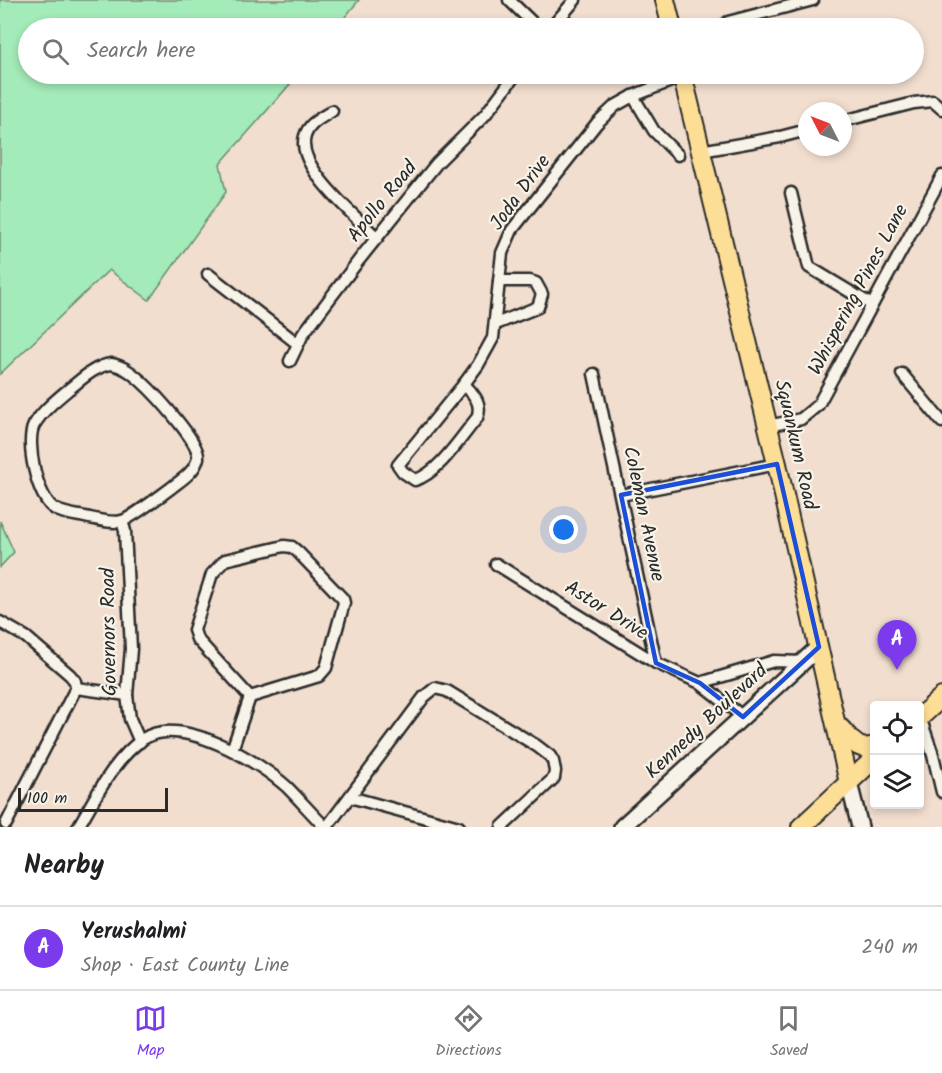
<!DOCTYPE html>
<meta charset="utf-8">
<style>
body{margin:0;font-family:Kalam,sans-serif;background:#f6f6f6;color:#202124}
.controls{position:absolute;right:18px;bottom:18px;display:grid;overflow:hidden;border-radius:6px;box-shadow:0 3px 9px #0003}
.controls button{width:54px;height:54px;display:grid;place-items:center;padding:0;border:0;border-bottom:2px solid #e0e0e0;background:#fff;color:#202124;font:30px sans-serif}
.compass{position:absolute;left:798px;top:102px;width:54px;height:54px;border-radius:50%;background:#fff;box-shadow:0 3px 9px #0003;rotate:312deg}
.scale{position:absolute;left:18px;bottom:15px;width:150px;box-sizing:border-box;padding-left:6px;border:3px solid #2b2b2b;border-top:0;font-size:16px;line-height:21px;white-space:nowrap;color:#2b2b2b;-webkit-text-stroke:4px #f7f3e8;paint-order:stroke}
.you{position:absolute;left:564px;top:530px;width:21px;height:21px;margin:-15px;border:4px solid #fff;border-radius:50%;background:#1a73e8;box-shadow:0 0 0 9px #1a73e833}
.badge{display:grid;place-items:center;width:39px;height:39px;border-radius:50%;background:#7c3aed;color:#fff;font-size:20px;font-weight:700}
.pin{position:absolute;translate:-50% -50px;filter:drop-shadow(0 2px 3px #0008)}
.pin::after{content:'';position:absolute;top:32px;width:21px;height:18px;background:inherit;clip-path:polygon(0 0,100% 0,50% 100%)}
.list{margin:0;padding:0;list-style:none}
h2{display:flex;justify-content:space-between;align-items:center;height:78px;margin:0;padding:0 24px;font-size:26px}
h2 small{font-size:20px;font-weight:400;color:#757577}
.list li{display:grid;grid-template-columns:39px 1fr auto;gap:18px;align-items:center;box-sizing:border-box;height:84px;padding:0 24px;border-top:2px solid #e0e0e0}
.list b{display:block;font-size:22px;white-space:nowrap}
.list p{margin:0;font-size:20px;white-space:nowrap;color:#757577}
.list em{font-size:20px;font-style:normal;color:#757577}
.icon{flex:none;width:33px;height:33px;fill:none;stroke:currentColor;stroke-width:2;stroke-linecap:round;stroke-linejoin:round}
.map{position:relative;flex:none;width:942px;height:827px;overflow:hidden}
.search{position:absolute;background:#fff;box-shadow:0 3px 9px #0003;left:18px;right:18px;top:18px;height:66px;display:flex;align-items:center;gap:15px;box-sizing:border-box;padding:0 21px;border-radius:33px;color:#757577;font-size:22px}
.sheet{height:162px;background:#fff}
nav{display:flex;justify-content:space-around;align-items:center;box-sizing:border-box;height:84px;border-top:2px solid #e0e0e0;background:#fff;font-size:16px;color:#757577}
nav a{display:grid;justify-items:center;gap:3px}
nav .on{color:#7c3aed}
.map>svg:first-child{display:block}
.green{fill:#a3ebb8;stroke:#678b72;stroke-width:1.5}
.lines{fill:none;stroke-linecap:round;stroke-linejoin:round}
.street-casing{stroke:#2b2b2b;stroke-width:15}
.secondary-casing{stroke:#2b2b2b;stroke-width:20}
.primary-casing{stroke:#2b2b2b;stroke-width:22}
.street{stroke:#f7f3e8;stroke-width:10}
.secondary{stroke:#f7f3e8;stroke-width:15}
.primary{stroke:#fdde96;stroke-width:18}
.marked{fill:none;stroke:#1d4ed8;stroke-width:4.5;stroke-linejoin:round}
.labels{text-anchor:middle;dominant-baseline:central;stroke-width:4.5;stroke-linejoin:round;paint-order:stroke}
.street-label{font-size:20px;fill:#2b2b2b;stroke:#f7f3e8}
</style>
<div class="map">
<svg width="942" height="827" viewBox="0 0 942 827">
<rect width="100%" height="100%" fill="#f1decf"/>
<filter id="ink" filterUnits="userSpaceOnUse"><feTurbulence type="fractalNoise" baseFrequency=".0167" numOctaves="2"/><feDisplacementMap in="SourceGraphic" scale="12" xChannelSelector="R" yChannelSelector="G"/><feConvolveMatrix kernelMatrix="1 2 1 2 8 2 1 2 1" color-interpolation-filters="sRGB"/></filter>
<g filter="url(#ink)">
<!-- green -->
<g class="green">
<path d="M 0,0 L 359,0 L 336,28 L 28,28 L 28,74 L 299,74 L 220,164 L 226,192 L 149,300 L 109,270 L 0,374 Z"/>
<path d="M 0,521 L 14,552 L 0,567 Z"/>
</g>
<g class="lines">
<defs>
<g id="street">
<path d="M 509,0 L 538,28"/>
<path d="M 551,28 L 575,0"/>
<path d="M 721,28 L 728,22 L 813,0"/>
<path d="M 633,96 L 654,131 L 678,155"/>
<path d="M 332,111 C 321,118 309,123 305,136 C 295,167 357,217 377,238"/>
<path d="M 843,121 L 914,103 L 933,101 L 942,109"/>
<path d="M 701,151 L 780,137 L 807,130"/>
<path d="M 791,193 L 809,267 L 872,305"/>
<path d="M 208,274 L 298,344"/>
<path d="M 496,324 L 538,307 L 542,294 L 536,283 L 530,281 L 499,281"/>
<path d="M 290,361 L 303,334 L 359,260 L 437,163 L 485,115 L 516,74"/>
<path d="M 111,364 C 124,366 133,374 142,382 C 154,393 201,443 198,458 C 195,472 181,480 171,488 C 163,494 129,519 122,521 C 111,524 96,519 85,517 C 76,515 63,514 55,509 C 37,499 25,442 34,425 C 42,411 57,399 69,389 C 82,379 95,366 111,364 Z"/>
<path d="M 594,374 L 656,663"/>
<path d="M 902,374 L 942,422"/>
<path d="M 464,384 L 478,365 L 493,338 L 502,253 L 512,230 L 597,123 L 615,106 L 633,96 L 686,75"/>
<path d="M 464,384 C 473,394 483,403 477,418 C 462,436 438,474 415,480 L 403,472 L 398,465 Z"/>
<path d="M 768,426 L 801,419 L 818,405 L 942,176"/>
<path d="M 621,495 L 777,464"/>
<path d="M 122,521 L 125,531 L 131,649 L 127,695 L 130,719 L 140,742"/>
<path d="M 284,546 L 292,547 L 298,552 L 343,599 L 344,603 L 326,668 L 319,676 L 250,697 L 197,639 L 194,630 L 212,574 L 225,560 Z"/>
<path d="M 496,564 L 656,663 L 700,683 L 743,717"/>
<path d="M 0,622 L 26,637 L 70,675 L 75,681 L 76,688 L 6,824"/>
<path d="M 700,683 L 774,661 L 802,662"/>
<path d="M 76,688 L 127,695"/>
<path d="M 920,717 L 933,755 L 942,792"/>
<path d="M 232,750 L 250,697"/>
<path d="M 350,797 L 459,827"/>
<path d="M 78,827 C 96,797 113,760 143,739 C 181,714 258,761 287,787 C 300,800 312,814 325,827"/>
<path d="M 327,827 L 424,697 L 435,688 L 447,691 L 537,746 L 550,756 L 553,761 L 555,771 L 554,778 L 502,827"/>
</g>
<g id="secondary">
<path d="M 849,783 L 860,827"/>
<path d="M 622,827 L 819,647"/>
</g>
<g id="primary">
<path d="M 665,0 L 672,28"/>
<path d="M 682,74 L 777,464 L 849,783"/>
<path d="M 920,717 L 942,697"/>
<path d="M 837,725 C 850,736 856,753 874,746"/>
<path d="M 801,827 L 874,759"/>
</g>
</defs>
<!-- street casing -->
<use href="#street" class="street-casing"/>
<!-- secondary casing -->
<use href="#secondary" class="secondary-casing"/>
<!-- primary casing -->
<use href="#primary" class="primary-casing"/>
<!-- street -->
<use href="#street" class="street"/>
<!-- secondary -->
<use href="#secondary" class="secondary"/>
<!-- primary -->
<use href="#primary" class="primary"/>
</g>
</g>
<!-- marked area -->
<path class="marked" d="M 777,464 L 819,647 L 743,717 L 700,683 L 656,663 L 621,495 Z"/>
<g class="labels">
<!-- street labels -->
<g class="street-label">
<text transform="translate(521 193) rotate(-54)">Joda Drive</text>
<text transform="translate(383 202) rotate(-51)">Apollo Road</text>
<text transform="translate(859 290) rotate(-62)">Whispering Pines Lane</text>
<text transform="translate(795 445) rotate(77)">Squankum Road</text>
<text transform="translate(643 514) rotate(78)">Coleman Avenue</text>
<text transform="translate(606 611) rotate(32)">Astor Drive</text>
<text transform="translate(110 632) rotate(-91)">Governors Road</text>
<text transform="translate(707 722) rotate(-43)">Kennedy Boulevard</text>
</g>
</g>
</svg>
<div class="controls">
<button><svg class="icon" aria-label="locate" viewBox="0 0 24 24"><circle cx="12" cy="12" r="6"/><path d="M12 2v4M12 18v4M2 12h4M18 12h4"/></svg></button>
<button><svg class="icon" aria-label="layers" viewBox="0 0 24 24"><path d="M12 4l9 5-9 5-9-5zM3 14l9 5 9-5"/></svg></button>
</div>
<svg class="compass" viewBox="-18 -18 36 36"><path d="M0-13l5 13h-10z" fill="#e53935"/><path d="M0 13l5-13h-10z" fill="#757577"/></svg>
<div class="scale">100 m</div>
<div class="you"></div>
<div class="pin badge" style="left:897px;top:670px">A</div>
<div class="search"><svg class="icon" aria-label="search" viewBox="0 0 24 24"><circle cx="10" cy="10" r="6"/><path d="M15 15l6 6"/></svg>Search here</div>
</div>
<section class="sheet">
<h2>Nearby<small></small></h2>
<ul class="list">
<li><span class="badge">A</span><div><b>Yerushalmi</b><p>Shop · East County Line</p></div><em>240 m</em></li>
</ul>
</section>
<nav>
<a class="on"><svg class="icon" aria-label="map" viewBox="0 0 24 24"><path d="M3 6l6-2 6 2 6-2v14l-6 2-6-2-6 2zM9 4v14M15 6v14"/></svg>Map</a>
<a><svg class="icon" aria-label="directions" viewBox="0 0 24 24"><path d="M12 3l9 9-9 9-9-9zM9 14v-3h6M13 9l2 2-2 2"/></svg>Directions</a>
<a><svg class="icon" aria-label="saved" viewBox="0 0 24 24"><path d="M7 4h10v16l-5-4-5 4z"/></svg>Saved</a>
</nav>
